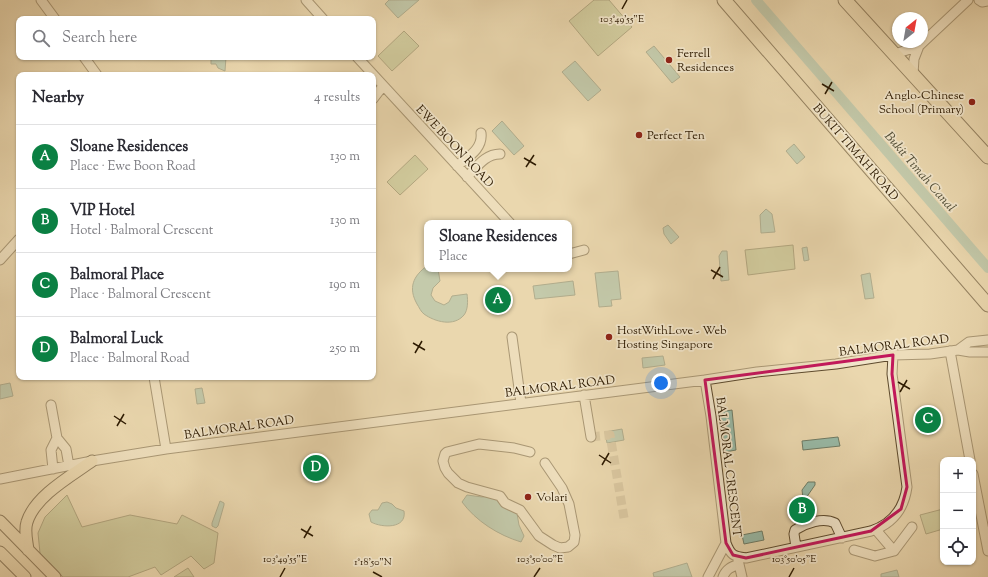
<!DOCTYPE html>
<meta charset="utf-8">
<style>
:root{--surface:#fff;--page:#f7f7f7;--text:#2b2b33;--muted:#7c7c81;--line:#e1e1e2;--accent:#0b8043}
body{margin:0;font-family:"Sorts Mill Goudy",serif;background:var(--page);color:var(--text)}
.controls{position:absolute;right:12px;bottom:12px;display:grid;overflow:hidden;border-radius:8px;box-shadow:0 1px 3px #0004}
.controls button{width:36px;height:36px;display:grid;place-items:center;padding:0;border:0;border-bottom:1px solid var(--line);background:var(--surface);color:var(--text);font:20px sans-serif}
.compass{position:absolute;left:892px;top:12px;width:36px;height:36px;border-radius:50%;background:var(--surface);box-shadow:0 1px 3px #0004;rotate:31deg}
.you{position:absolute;left:661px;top:383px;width:14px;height:14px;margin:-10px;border:3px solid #fff;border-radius:50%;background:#1a73e8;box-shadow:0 0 0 6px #1a73e833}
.badge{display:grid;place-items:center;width:26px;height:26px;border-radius:50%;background:var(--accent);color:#fff;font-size:13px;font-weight:700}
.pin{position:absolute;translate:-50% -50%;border:2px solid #fff;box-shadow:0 1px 4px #0006}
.popup{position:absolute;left:424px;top:220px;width:148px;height:52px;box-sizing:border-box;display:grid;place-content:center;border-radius:8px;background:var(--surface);filter:drop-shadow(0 1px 3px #0005);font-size:13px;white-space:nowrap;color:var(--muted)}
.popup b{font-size:15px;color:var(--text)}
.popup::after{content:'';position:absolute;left:50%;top:100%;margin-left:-8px;border:8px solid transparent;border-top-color:var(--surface)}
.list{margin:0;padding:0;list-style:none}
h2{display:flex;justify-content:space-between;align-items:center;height:52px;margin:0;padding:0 16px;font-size:17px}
h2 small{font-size:13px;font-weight:400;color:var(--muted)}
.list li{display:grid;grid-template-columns:26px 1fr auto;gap:12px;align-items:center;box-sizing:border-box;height:64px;padding:0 16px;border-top:1px solid var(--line)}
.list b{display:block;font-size:15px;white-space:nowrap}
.list p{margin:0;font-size:13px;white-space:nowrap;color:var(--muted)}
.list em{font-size:13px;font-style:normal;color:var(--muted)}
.icon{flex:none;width:22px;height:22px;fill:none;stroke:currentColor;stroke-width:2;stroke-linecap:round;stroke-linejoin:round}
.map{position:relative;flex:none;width:988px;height:577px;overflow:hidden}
.search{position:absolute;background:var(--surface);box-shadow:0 1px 3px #0004;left:16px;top:16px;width:360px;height:44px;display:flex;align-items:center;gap:10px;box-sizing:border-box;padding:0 14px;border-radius:8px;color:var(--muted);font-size:15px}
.panel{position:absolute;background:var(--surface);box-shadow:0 1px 3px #0004;left:16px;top:72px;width:360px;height:308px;border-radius:8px}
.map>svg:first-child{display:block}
.green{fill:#b6be8b;stroke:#726d47}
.water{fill:#98baa7;stroke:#6e7b65}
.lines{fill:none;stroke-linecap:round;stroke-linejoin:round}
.canal{stroke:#98baa7;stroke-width:10}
.minor-tunnel{stroke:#c5b28c;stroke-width:9;stroke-dasharray:9 4.5;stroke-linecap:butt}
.minor-casing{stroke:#5e4b2e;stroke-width:11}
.major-casing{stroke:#2f1c03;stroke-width:13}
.highway-casing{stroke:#2f1c03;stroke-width:15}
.minor{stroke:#f1e5ca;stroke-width:9}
.major{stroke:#ead7ae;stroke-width:11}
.highway{stroke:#ead7ae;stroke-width:13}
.marked{fill:none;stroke:#c2185b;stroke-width:3;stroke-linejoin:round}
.ticks{fill:none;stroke:#2f1c03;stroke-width:1.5}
.poi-dot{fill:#8f2418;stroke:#f1e5ca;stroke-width:1.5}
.labels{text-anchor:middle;stroke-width:3.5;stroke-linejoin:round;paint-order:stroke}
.poi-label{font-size:12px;fill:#2f1c03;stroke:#f1e5ca;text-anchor:start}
.street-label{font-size:12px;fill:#2f1c03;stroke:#f1e5ca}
.water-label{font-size:13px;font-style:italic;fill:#4e4b34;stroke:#f1e5ca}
.ticks-label{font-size:10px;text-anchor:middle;fill:#2f1c03;stroke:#f1e5ca;stroke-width:3.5;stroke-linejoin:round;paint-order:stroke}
</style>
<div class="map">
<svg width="988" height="577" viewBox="0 0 988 577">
<rect width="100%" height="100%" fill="#ead7ae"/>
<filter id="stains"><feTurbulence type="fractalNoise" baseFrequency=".005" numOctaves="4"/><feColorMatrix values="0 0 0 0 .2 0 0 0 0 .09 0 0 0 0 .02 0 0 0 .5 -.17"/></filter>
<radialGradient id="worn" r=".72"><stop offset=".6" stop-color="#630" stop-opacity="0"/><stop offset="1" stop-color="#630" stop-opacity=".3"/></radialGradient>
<path class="green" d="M594,0h15l23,27 -34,29 -29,-35z
M404,31l15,15 -27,25 -14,-15z
M415,155l13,14 -28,26 -13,-13z
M793,245l2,24 -47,6 -3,-25z
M67,495l15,32 48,-12 47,9 5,-9 36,18 -4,30 -10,6 -13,-13 -30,19 -6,-8 -27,10h-65l-23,-24 -2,-20 7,-16z
M943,509v20l-17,5 -6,-19z
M188,568l6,9h-20z"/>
<path class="water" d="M389,0h30l-21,18 -13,-14z
M654,46l26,31 -8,6 -26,-31z
M211,57h15l-1,14 -7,-3 -2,-4h-5z
M575,61l26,29 -13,11 -26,-29z
M502,121l22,25 -10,9 -22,-24z
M794,144l11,13 -8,7 -11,-13z
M766,209l6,5 3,18 -14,1 -1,-18z
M668,225l11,12 -8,7 -7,-10 -1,-6z
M807,247l2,13 -5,1 -2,-13z
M722,251h5l2,29 -8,1 -2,-25z
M427,266v3h11l2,12 -7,7 -2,7 4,6 9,4 5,-3 3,-6 15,-2c1,7 1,16 -3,21 -10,12 -29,7 -40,-1 -3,-2 -5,-7 -7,-10 -9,-16 -4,-28 10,-38z
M618,271l3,28 -10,1 1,6 -13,1 -4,-34z
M870,273l4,25 -9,1 -4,-24z
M573,281l2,14 -40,4 -2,-13z
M663,356l2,9 -22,3 -1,-10z
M10,383l3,13 -13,3v-14z
M202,388l3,15 -8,1 -2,-15z
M732,410l4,40 -11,2 -5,-40z
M622,429l2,11 -17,3 -2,-11z
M838,437l2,9 -37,4 -1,-9z
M808,482h7v3l-9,13h-3l-1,-8z
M467,495l15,2 15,-2 19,13 3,17 5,11 -3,6c-23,-7 -45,-21 -59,-40z
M220,501l4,2v2l-6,21 -2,2 -4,-2v-3z
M387,502l5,2 4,4 8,3c3,18 -22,17 -33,11l-2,-8 3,-4h6l4,-7z
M762,531l2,9 -20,4 -2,-9z
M687,563l5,14h-38l-1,-4z
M897,570l2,7h-18v-3z"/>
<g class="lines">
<path class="canal" d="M756,0l232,268"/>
<path class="minor-tunnel" d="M591,437l19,-2 14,83"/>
<defs>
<path id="minor" d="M41,0l14,19
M306,0l17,19
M979,0l3,2 6,-1
M895,54l24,-8 49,-46
M84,57l13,18
M357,57l153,166
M913,74l1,-15 5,-13
M373,99l10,-13
M457,166c11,-9 26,-17 24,-33
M467,177c10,-10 18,-23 33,-23
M569,254l15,-4
M0,260l19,-21
M512,337l9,66
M958,350l12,2h18
M950,351l20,109
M154,377l12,72
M705,380l6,36 15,127c5,13 8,13 20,15l125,-27c21,-7 33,-22 36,-44l-15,-113 1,-19
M584,395l7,42
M51,405l6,33 9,11 3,17
M530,452l-16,-4 -35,-4 -32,8 -2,2 -2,7 2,7 3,5 10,10 9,4 33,9 5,7 15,7 19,26 14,9 7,3 8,-1 6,-5 1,-7 -6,-31 -7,-16 -17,-25
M53,469l-2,-19 6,-12
M973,474l15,77
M0,479l92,-18 74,-12 539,-69 52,-8 79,-8 57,-9 37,-1 28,-4 11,-8 19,-2
M876,530l18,21
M796,547l-2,-13 1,-4c11,-7 28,-13 40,-7l7,15
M854,550l21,6 19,-5 18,-24
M738,560l4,17
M708,577l18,-34
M723,577c3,-8 8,-10 16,-13"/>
<path id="major" d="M0,521l55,56
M28,550c-1,-9 -4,-19 -1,-28 8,-26 44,-46 65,-61
M0,552l25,25"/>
<path id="highway" d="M724,0l264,305
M845,0l143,157"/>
</defs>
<use href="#minor" class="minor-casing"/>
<use href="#major" class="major-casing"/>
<use href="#highway" class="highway-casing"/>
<use href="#minor" class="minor"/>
<use href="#major" class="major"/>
<use href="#highway" class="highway"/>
</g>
<path d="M0 0H988V577H0ZM893,355l-1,19 15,113 -6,22 -30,22 -125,27 -13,-3 -7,-12 -21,-163z" fill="#ead7ae" fill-opacity=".55" fill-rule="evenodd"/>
<path class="marked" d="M893,355l-1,19 15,113 -6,22 -30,22 -125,27 -13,-3 -7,-12 -21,-163z"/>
<path class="ticks" d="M622,9l5,-9M822,84l12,7M825,94l7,-12M524,158l12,7M526,167l8,-12M711,270l12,7M713,279l7,-12M413,343l12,7M415,353l7,-12M898,382l12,7M900,392l7,-12M114,416l12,8M117,426l7,-12M599,455l12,8M602,465l7,-12M301,529l12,7M304,538l7,-12M373,572l9,5M280,577l5,-9M534,577l6,-9M789,577l5,-9"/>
<g class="poi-dot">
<circle cx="669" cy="60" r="4"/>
<circle cx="972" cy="102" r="4"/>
<circle cx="639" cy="135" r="4"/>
<circle cx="609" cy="337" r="4"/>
<circle cx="528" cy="497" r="4"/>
</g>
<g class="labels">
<g class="poi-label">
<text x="677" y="57">Ferrell<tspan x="677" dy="14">Residences</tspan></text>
<text x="964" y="99" text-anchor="end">Anglo-Chinese<tspan x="964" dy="14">School (Primary)</tspan></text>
<text x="647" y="139">Perfect Ten</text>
<text x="617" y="334">HostWithLove - Web<tspan x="617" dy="14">Hosting Singapore</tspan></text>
<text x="536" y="501">Volari</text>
</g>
<g class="street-label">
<text transform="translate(455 146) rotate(47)" y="4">EWE BOON ROAD</text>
<text transform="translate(856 152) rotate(49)" y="4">BUKIT TIMAH ROAD</text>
<text transform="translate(894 345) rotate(-7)" y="4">BALMORAL ROAD</text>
<text transform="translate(560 386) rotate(-7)" y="4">BALMORAL ROAD</text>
<text transform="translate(239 427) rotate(-8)" y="4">BALMORAL ROAD</text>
<text transform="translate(729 467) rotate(83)" y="4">BALMORAL CRESCENT</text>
</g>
<g class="water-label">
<text transform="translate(921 171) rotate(49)" y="5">Bukit Timah Canal</text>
</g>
</g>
<g class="ticks-label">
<text x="622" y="22">103°49'55"E</text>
<text x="285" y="562">103°49'55"E</text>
<text x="540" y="562">103°50'00"E</text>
<text x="794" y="562">103°50'05"E</text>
<text x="373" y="565">1°18'50"N</text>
</g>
<rect width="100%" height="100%" filter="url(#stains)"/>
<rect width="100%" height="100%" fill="url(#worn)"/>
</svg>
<div class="controls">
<button>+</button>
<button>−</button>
<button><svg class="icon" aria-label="locate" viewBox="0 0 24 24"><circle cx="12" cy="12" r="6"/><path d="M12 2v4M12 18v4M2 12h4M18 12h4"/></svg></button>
</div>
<svg class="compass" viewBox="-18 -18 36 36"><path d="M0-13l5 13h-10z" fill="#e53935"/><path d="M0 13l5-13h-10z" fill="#7c7c81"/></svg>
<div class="you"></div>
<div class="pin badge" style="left:498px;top:300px">A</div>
<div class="popup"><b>Sloane Residences</b>Place</div>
<div class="pin badge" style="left:802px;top:510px">B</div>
<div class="pin badge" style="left:928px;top:420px">C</div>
<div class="pin badge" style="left:316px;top:468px">D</div>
<div class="search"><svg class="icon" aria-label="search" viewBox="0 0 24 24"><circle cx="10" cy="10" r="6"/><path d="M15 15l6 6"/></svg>Search here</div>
<section class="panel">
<h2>Nearby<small>4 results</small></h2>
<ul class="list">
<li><span class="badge">A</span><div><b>Sloane Residences</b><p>Place · Ewe Boon Road</p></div><em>130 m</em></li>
<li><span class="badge">B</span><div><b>VIP Hotel</b><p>Hotel · Balmoral Crescent</p></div><em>130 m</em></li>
<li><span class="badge">C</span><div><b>Balmoral Place</b><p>Place · Balmoral Crescent</p></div><em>190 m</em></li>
<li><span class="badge">D</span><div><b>Balmoral Luck</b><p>Place · Balmoral Road</p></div><em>250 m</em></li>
</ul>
</section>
</div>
